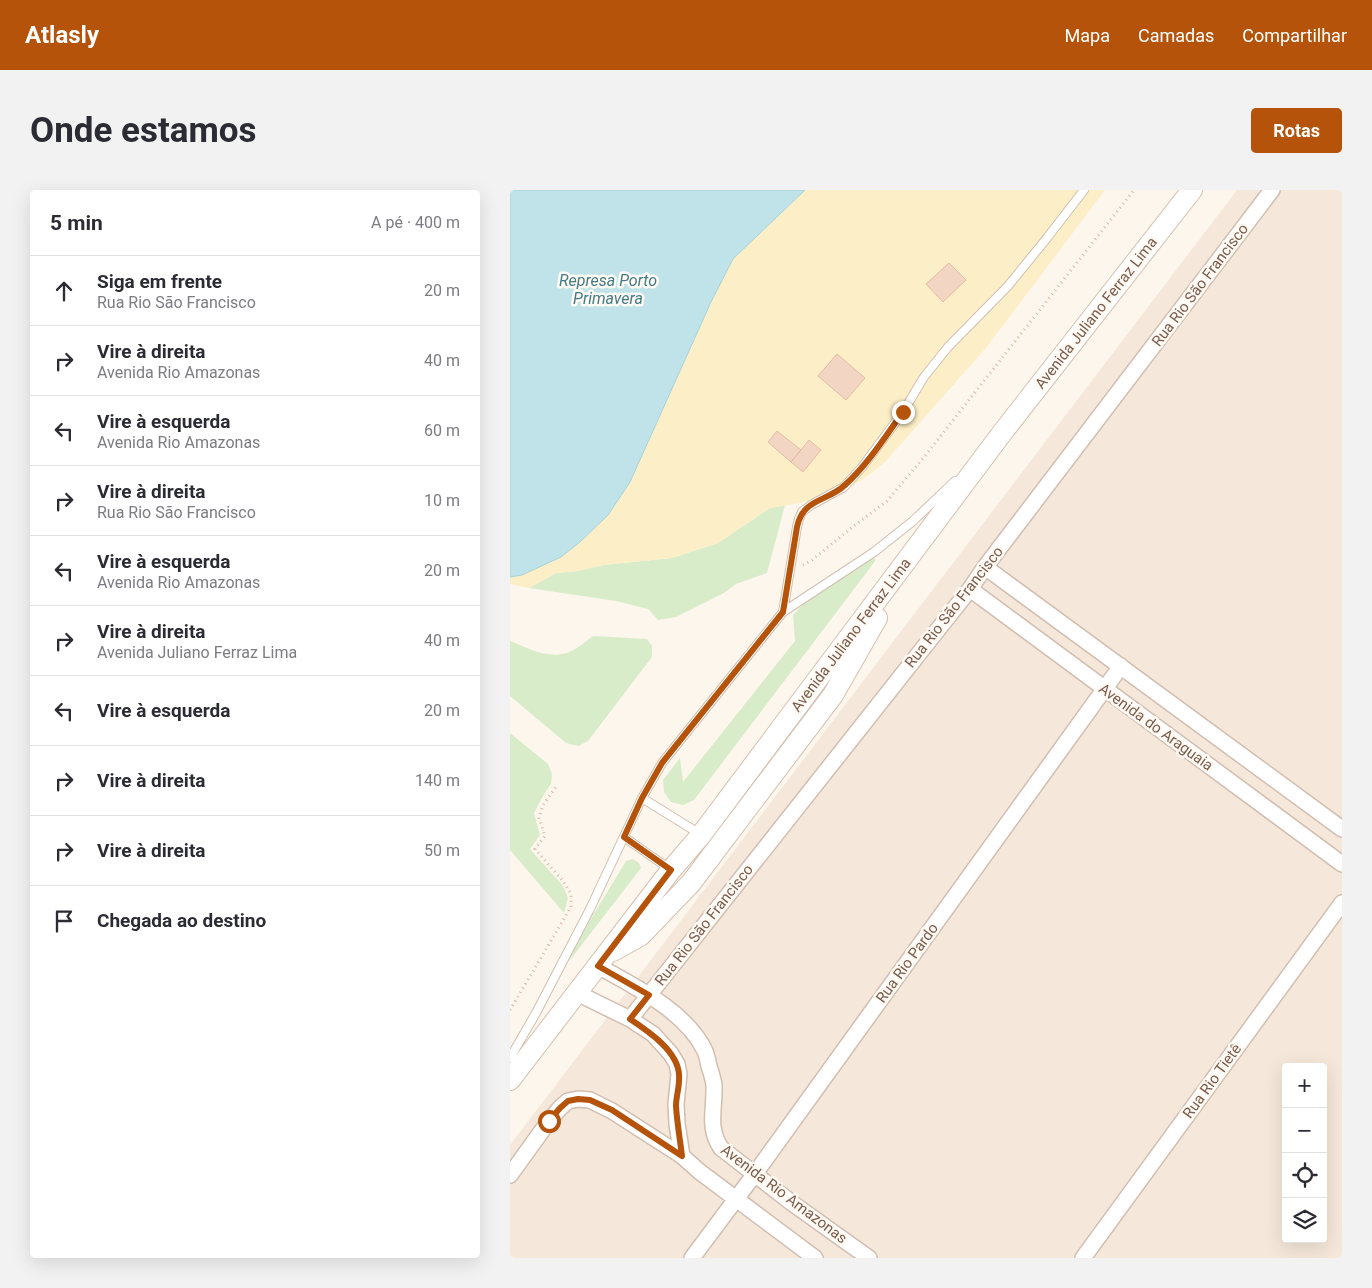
<!DOCTYPE html>
<html lang="pt">
<meta charset="utf-8">
<style>
:root{--surface:#fff;--page:#f2f2f3;--text:#2b2b33;--muted:#7c7c81;--line:#e1e1e2;--accent:#b45309}
body{margin:0;font-family:Roboto,sans-serif;background:var(--page);color:var(--text)}
.controls{position:absolute;right:15px;bottom:15px;display:grid;overflow:hidden;border-radius:5px;box-shadow:0 5px 20px #0002}
.controls button{width:45px;height:45px;display:grid;place-items:center;padding:0;border:0;border-bottom:1px solid var(--line);background:var(--surface);color:var(--text);font:25px sans-serif}
.stop{position:absolute;width:15px;height:15px;margin:-11px;border:4px solid #b45309;border-radius:50%;background:#fff}
.stop.end{background:#b45309;border-color:#fff;box-shadow:0 1px 5px #0008}
.list{margin:0;padding:0;list-style:none}
h2{display:flex;justify-content:space-between;align-items:center;height:65px;margin:0;padding:0 20px;font-size:21px}
h2 small{font-size:16px;font-weight:400;color:var(--muted)}
.list li{display:grid;grid-template-columns:32px 1fr auto;gap:15px;align-items:center;box-sizing:border-box;height:70px;padding:0 20px;border-top:1px solid var(--line)}
.list b{display:block;font-size:19px;white-space:nowrap}
.list p{margin:0;font-size:16px;white-space:nowrap;color:var(--muted)}
.list em{font-size:16px;font-style:normal;color:var(--muted)}
.icon{flex:none;width:28px;height:28px;fill:none;stroke:currentColor;stroke-width:2;stroke-linecap:round;stroke-linejoin:round}
.map{position:relative;flex:none;width:832px;height:1068px;overflow:hidden;border-radius:5px}
header{display:flex;align-items:center;gap:30px;box-sizing:border-box;height:70px;padding:0 25px;background:var(--accent);color:#fff}
header strong{font-size:24px}
nav{display:flex;gap:28px;margin-inline-start:auto;font-size:18px}
.intro{display:flex;align-items:center;justify-content:space-between;box-sizing:border-box;height:120px;padding:0 30px}
h1{margin:0;font-size:35px}
.button{padding:12px 22px;border-radius:5px;background:var(--accent);color:#fff;font-size:18px;font-weight:700}
main{display:flex;gap:30px;padding:0 30px}
aside{flex:1;background:var(--surface);border-radius:5px;box-shadow:0 5px 20px #0002}
.map>svg:first-child{display:block}
.residential{fill:#f5e8da;fill-rule:evenodd}
.green{fill:#d8ecc9}
.sand{fill:#fcefc7}
.water{fill:#bfe3e8;stroke:#a5d3da}
.building{fill:#f3d5c3;stroke:#e6bba3}
.lines{fill:none;stroke-linecap:round;stroke-linejoin:round}
.service-casing{stroke:#d1beb0;stroke-width:10}
.minor-casing{stroke:#d1beb0;stroke-width:18}
.secondary-casing{stroke:#d6c0b0;stroke-width:22}
.path{stroke:#d9b8a5;stroke-width:3;stroke-dasharray:1 4;stroke-linecap:butt}
.service{stroke:#fff;stroke-width:8}
.minor{stroke:#fff;stroke-width:15}
.secondary{stroke:#fff;stroke-width:20}
.route{stroke:#b45309;stroke-width:6}
.labels{text-anchor:middle;stroke-width:5;stroke-linejoin:round;paint-order:stroke}
.street-label{font-size:15px;fill:#7a5c4d;stroke:#fffaf3}
.water-label{font-size:16px;font-style:italic;fill:#437c86;stroke:#fffaf3}
</style>
<header>
<strong>Atlasly</strong>
<nav><a>Mapa</a><a>Camadas</a><a>Compartilhar</a></nav>
</header>
<div class="intro"><h1>Onde estamos</h1><a class="button">Rotas</a></div>
<main>
<aside>
<h2>5 min<small>A pé · 400 m</small></h2>
<ul class="list">
<li><svg class="icon" aria-label="ahead" viewBox="0 0 24 24"><path d="M12 20V5M6 11l6-6 6 6"/></svg><div><b>Siga em frente</b><p>Rua Rio São Francisco</p></div><em>20 m</em></li>
<li><svg class="icon" aria-label="right" viewBox="0 0 24 24"><path d="M7 20v-9h11M14 6l5 5-5 5"/></svg><div><b>Vire à direita</b><p>Avenida Rio Amazonas</p></div><em>40 m</em></li>
<li><svg class="icon" aria-label="left" viewBox="0 0 24 24"><path d="M17 20v-9H6M10 6l-5 5 5 5"/></svg><div><b>Vire à esquerda</b><p>Avenida Rio Amazonas</p></div><em>60 m</em></li>
<li><svg class="icon" aria-label="right" viewBox="0 0 24 24"><path d="M7 20v-9h11M14 6l5 5-5 5"/></svg><div><b>Vire à direita</b><p>Rua Rio São Francisco</p></div><em>10 m</em></li>
<li><svg class="icon" aria-label="left" viewBox="0 0 24 24"><path d="M17 20v-9H6M10 6l-5 5 5 5"/></svg><div><b>Vire à esquerda</b><p>Avenida Rio Amazonas</p></div><em>20 m</em></li>
<li><svg class="icon" aria-label="right" viewBox="0 0 24 24"><path d="M7 20v-9h11M14 6l5 5-5 5"/></svg><div><b>Vire à direita</b><p>Avenida Juliano Ferraz Lima</p></div><em>40 m</em></li>
<li><svg class="icon" aria-label="left" viewBox="0 0 24 24"><path d="M17 20v-9H6M10 6l-5 5 5 5"/></svg><div><b>Vire à esquerda</b></div><em>20 m</em></li>
<li><svg class="icon" aria-label="right" viewBox="0 0 24 24"><path d="M7 20v-9h11M14 6l5 5-5 5"/></svg><div><b>Vire à direita</b></div><em>140 m</em></li>
<li><svg class="icon" aria-label="right" viewBox="0 0 24 24"><path d="M7 20v-9h11M14 6l5 5-5 5"/></svg><div><b>Vire à direita</b></div><em>50 m</em></li>
<li><svg class="icon" aria-label="arrive" viewBox="0 0 24 24"><path d="M6 21V4h12l-3 4 3 4H6"/></svg><div><b>Chegada ao destino</b></div></li>
</ul>
</aside>
<div class="map">
<svg width="832" height="1068" viewBox="0 0 832 1068">
<rect width="100%" height="100%" fill="#fdf6ec"/>
<path class="residential" d="M727,0h105v1068h-832v-113zM776,877h37v172h-37z"/>
<path class="green" d="M275,315l-18,68 -31,11 -12,9 -48,24 -18,3 -10,-11 -32,-8 -87,-13 27,-15 22,-2 25,-6 69,-7 46,-15 52,-35z
M360,366l6,4 -182,240 -11,5 -12,-3 -7,-10 -1,-12 17,-22 3,24 112,-141 -2,-26 16,-17z
M83,446l54,3 5,7v11l-64,84 -10,5 -12,-3 -56,-47v-55c18,7 36,18 56,12 9,-2 19,-11 27,-17z
M0,543l38,31 4,10 -1,10 -8,12 -9,17 6,22 -10,14 33,37 5,12 -4,15 -54,-63z
M123,669l6,4 2,5 -71,92 -3,-2 59,-97z"/>
<path class="sand" d="M295,0h300l-119,158 -101,114 -19,15 -17,11 -16,6 -33,9 -30,5 -52,35 -46,15 -69,7 -25,6 -22,2 -27,15 -19,-4v-7l12,-2 39,-18 19,-15 28,-27 22,-33 81,-180 22,-43z"/>
<path class="water" d="M0,0h295l-72,69 -22,43 -81,180 -22,33 -28,27 -19,15 -39,18 -12,2z"/>
<path class="building" d="M439,73l17,17 -23,22 -17,-18z
M327,164l28,24 -19,22 -28,-24z
M267,241l24,19 -10,12 -23,-20z
M299,250l12,10 -18,22 -12,-10z"/>
<g class="lines">
<defs>
<path id="service" d="M273,422l14,-85 2,-8 3,-7 9,-7 33,-18 19,-21 40,-54 21,-35 24,-30 60,-61 39,-48 37,-48
M132,608l58,36
M114,647l47,33
M0,868l26,-45 54,-104 52,-111 20,-35 121,-151 91,-60 39,-31 42,-40"/>
<path id="minor" d="M475,377l357,262
M460,399l372,275
M88,776c37,21 88,45 107,85 2,5 3,10 4,15 2,6 4,13 5,19 1,23 -7,43 7,63l71,55 77,55
M67,803l53,26 23,15 18,20 6,10 2,10 -3,30 1,20 5,32 18,16 115,86
M120,829l340,-430 15,-22 287,-377
M0,985l39,-54 11,-13 8,-7 10,-2 12,1 22,11 70,45
M182,1068l62,-83 367,-509
M573,1068l259,-355"/>
<path id="secondary" d="M103,761l27,-15 51,-53 142,-188 44,-77
M0,890l161,-210 30,-35 301,-402 190,-243"/>
</defs>
<use href="#service" class="service-casing"/>
<use href="#minor" class="minor-casing"/>
<use href="#secondary" class="secondary-casing"/>
<path class="path" d="M293,375l9,-5 43,-35 32,-24 38,-45 209,-266
M0,820l61,-103v-13l-8,-13 -28,-32 10,-13 -6,-18 4,-13 13,-18"/>
<use href="#service" class="service"/>
<use href="#minor" class="minor"/>
<use href="#secondary" class="secondary"/>
</g>
<g class="lines">
<path class="route" d="M39,931l11,-13 8,-7 10,-2 12,1 22,10 70,46c-2,-17 -5,-33 -6,-50 0,-10 4,-20 3,-31 -1,-24 -31,-44 -49,-56l19,-24 -51,-29 73,-96 -47,-33 18,-39 20,-35 121,-151 14,-85c6,-29 30,-25 48,-42 23,-21 40,-48 58,-73"/>
</g>
<g class="labels">
<g class="street-label">
<text transform="translate(690 95) rotate(-53)" y="5">Rua Rio São Francisco</text>
<text transform="translate(586 123) rotate(-52)" y="5">Avenida Juliano Ferraz Lima</text>
<text transform="translate(444 417) rotate(-52)" y="5">Rua Rio São Francisco</text>
<text transform="translate(341 445) rotate(-53)" y="5">Avenida Juliano Ferraz Lima</text>
<text transform="translate(646 537) rotate(36)" y="5">Avenida do Araguaia</text>
<text transform="translate(194 735) rotate(-52)" y="5">Rua Rio São Francisco</text>
<text transform="translate(397 773) rotate(-54)" y="5">Rua Rio Pardo</text>
<text transform="translate(702 891) rotate(-54)" y="5">Rua Rio Tietê</text>
<text transform="translate(274 1004) rotate(37)" y="5">Avenida Rio Amazonas</text>
</g>
<g class="water-label">
<text x="98" y="96">Represa Porto<tspan x="98" dy="18">Primavera</tspan></text>
</g>
</g>
</svg>
<div class="controls">
<button>+</button>
<button>−</button>
<button><svg class="icon" aria-label="locate" viewBox="0 0 24 24"><circle cx="12" cy="12" r="6"/><path d="M12 2v4M12 18v4M2 12h4M18 12h4"/></svg></button>
<button><svg class="icon" aria-label="layers" viewBox="0 0 24 24"><path d="M12 4l9 5-9 5-9-5zM3 14l9 5 9-5"/></svg></button>
</div>
<div class="stop" style="left:39px;top:931px"></div>
<div class="stop end" style="left:393px;top:222px"></div>
</div>
</main>
